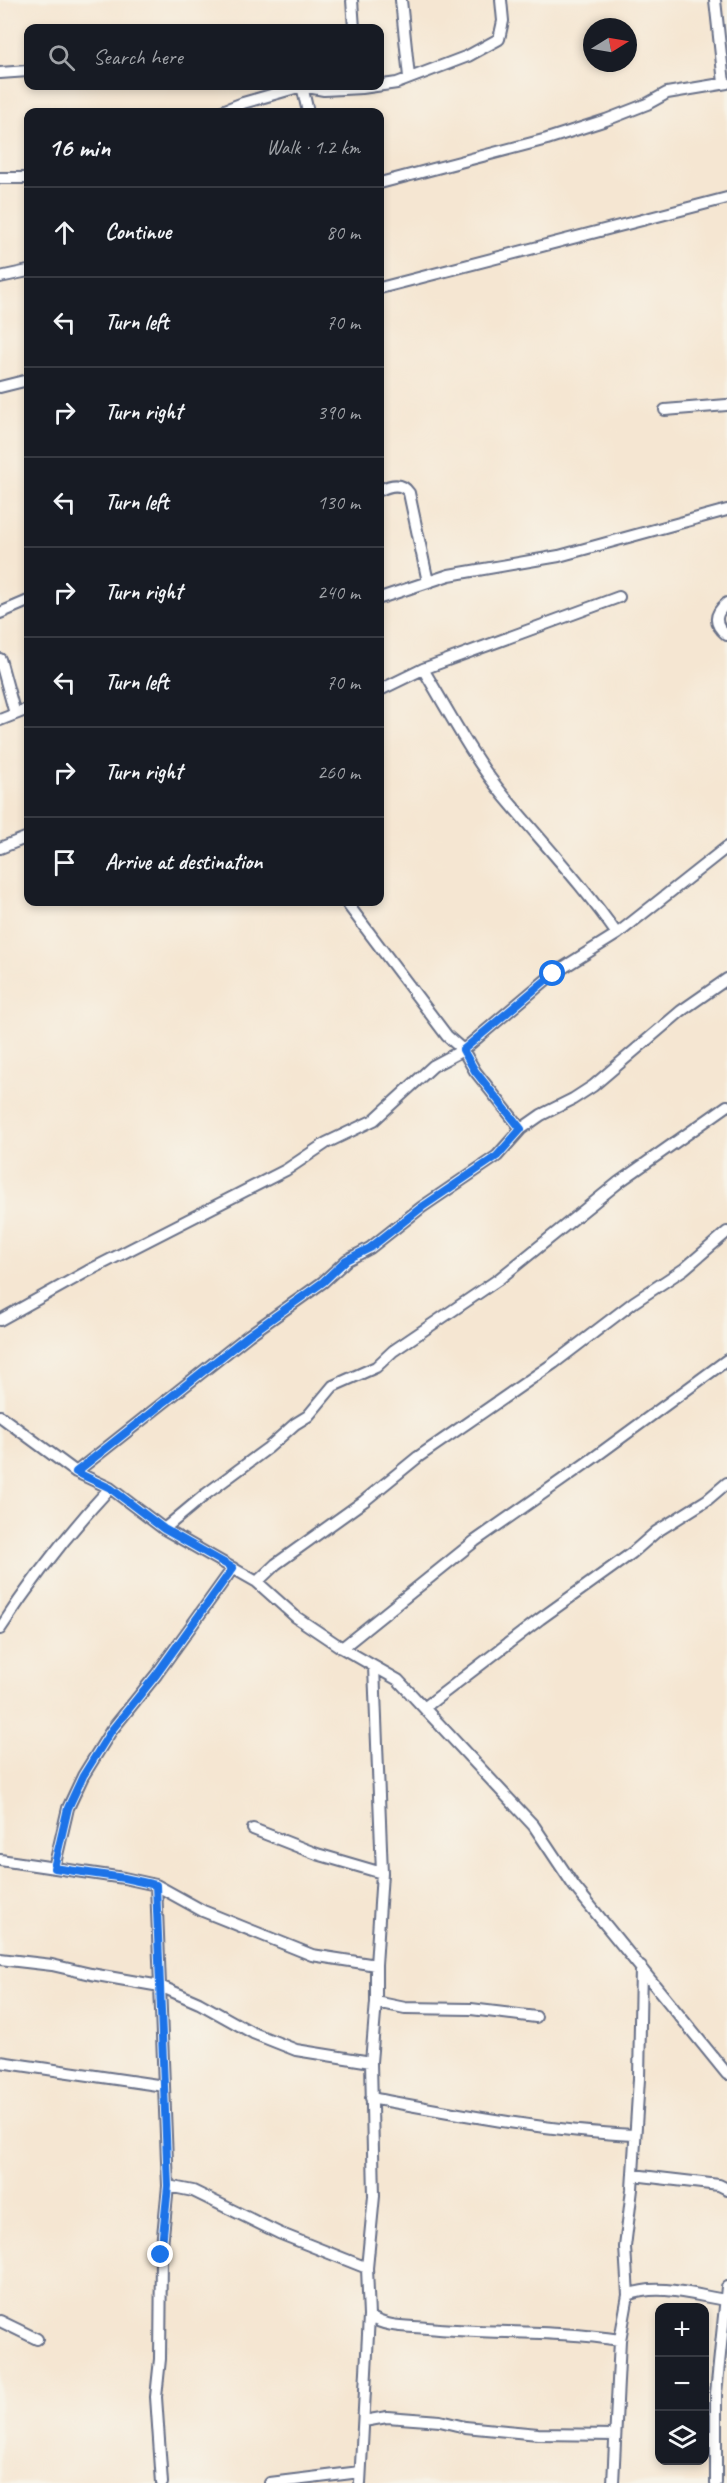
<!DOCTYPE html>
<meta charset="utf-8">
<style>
:root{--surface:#171b24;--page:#242831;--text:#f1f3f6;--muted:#9ea1a6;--line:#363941}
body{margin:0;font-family:Caveat,sans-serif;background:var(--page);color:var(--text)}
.controls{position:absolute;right:18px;bottom:18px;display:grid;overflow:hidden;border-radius:12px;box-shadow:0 3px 9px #0003}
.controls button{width:54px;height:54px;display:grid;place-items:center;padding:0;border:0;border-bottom:2px solid var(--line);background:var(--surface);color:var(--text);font:30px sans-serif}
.compass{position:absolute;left:583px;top:18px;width:54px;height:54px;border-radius:50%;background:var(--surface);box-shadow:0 3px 9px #0003;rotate:79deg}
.stop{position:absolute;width:18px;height:18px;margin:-14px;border:4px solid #1a73e8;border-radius:50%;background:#fff}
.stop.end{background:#1a73e8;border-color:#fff;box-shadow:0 2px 6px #0008}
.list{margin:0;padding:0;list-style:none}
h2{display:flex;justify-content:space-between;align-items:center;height:78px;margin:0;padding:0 24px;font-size:26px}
h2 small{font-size:20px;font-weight:400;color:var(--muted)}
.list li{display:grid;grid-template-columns:39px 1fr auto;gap:18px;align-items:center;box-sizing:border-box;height:90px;padding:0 24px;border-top:2px solid var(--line)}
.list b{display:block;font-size:22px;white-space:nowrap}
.list em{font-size:20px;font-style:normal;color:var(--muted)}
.icon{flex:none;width:33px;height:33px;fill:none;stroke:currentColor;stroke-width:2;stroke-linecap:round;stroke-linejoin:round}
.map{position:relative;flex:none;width:727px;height:2483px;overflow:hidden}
.search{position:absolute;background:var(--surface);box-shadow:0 3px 9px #0003;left:24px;top:24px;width:360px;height:66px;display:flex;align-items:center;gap:15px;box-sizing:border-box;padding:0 21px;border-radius:12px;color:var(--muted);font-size:22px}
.panel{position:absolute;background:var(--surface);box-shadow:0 3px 9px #0003;left:24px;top:108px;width:360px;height:798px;border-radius:12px}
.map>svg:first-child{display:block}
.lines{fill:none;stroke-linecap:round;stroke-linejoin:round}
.street-casing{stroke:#676f87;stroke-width:14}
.street{stroke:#fff;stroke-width:10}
.route{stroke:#1a73e8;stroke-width:8}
</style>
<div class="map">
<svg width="727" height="2483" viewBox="0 0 727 2483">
<rect width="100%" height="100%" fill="#f7f3e8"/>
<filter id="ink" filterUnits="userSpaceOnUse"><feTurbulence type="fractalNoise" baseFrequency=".0167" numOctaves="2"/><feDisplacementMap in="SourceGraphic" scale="12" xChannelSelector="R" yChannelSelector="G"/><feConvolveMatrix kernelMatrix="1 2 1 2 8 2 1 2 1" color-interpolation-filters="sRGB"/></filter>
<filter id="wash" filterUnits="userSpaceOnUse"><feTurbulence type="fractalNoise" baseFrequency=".008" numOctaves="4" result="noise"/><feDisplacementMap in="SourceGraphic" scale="24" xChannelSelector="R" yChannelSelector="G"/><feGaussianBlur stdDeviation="1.35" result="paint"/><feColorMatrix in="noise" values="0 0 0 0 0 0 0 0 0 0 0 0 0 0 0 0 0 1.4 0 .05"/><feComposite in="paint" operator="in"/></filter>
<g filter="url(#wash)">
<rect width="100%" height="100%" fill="#f5e6d2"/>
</g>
<g filter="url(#ink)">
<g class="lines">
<defs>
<path id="street" d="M352,0l2,28
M401,0l8,77
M715,0l9,83
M0,73l28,-2
M302,86l6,26
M220,112l23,-9 59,-17 22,4 38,-2 35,-5 71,-27 31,-17 4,-18 -2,-21
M0,178h28
M380,183l167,-44 59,-19 41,-16 20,-11 60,-10
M0,277l28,-6
M380,288l347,-90
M0,387l28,-7
M665,410l62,-5
M380,490c10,-5 22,-8 29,3l19,89
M380,598l69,-23 110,-19 168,-46
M727,603c-13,11 -14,21 0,32
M0,613l28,-12
M0,659l15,55
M423,669l196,-72
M380,690l43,-21c26,43 49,88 81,127 38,46 79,89 113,138
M0,720l28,-11
M0,848l28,-11
M346,902l101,134 16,14 12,21 46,58
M0,1320l88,-49 198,-101 40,-27 48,-23 59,-54 30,-16 90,-76 64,-40 110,-87
M0,1416l76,56 34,16 54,41 93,53 39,35 46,31 56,32 136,146 40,60 153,188
M76,1472l173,-137 74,-53 24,-22 23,-12 52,-41 75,-51 24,-27 20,-14 32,-16 20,-13 88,-75 46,-32
M164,1529l42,-35 62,-46 27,-24 13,-8 25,-30 43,-19 17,-16 106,-72 120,-97 108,-76
M257,1582l19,-18 88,-63 54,-44 136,-94 80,-61 50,-33 43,-37
M0,1629c33,-51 69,-97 110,-141
M342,1648l133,-107 117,-82 135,-99
M424,1708l116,-89 92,-66 24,-21 51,-32 20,-17
M253,1829l64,25 65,19
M0,1860l124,18 32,7 47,26 109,44 64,10
M54,1868l14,-60 15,-32 28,-45 45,-56 77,-107
M156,1885l12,301 25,5 86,42 88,35
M0,1959l52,6 39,9 69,12 39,17 54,30 43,17 75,12
M376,2002l29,6 66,1 65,8
M0,2062l164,24
M371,2098c87,16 174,33 263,37
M633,2175l86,10 8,4
M628,2295c30,-12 66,0 97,5
M369,2316c17,12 38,10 58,12 64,6 129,2 193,12
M0,2321l37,18
M364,2421l23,-4 53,4 25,6 73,7 77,1
M162,2483l-6,-86 4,-38 1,-104 7,-69
M270,2483l90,-11
M360,2483l9,-167 -2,-48 7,-72 -3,-134 5,-60v-37l6,-92 -8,-206
M613,2483l7,-143 8,-45 -3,-48 7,-58 7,-110 2,-112
M716,2483v-90l11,-106"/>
</defs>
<use href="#street" class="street-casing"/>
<use href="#street" class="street"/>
</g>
</g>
<g class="lines" filter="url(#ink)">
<path class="route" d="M161,2255l7,-69 -12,-301 -32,-7 -70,-10 14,-60 15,-32 28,-45 45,-56 77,-107 -69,-39 -54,-41 -34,-16 173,-137 74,-53 23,-22 24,-12 52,-41 75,-51 24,-27 -46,-58 -12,-21 90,-76"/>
</g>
</svg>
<div class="controls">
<button>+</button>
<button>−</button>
<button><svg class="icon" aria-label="layers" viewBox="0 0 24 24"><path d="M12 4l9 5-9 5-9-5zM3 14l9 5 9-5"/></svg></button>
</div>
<svg class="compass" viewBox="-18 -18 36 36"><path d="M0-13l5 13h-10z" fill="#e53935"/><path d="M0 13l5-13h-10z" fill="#9ea1a6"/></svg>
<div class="stop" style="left:553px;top:974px"></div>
<div class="stop end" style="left:161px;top:2255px"></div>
<div class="search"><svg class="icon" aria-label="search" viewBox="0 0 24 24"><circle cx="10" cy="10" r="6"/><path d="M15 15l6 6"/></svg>Search here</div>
<section class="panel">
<h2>16 min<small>Walk · 1.2 km</small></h2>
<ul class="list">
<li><svg class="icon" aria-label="ahead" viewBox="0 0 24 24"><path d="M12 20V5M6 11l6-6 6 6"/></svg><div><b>Continue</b></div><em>80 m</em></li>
<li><svg class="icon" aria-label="left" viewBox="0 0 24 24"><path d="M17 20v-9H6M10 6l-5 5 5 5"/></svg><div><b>Turn left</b></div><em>70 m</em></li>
<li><svg class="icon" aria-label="right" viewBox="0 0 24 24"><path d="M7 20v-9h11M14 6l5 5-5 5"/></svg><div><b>Turn right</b></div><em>390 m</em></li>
<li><svg class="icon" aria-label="left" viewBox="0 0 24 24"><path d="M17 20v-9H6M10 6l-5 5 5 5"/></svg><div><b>Turn left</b></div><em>130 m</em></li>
<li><svg class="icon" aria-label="right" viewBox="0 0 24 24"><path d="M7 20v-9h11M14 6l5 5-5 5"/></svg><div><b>Turn right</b></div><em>240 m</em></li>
<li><svg class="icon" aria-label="left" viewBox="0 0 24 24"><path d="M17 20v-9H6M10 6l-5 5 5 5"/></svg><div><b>Turn left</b></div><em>70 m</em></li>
<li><svg class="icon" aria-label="right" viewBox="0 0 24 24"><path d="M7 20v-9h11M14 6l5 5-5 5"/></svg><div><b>Turn right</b></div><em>260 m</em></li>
<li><svg class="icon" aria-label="arrive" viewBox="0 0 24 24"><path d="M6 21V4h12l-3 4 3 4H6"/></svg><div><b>Arrive at destination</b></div></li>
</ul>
</section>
</div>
